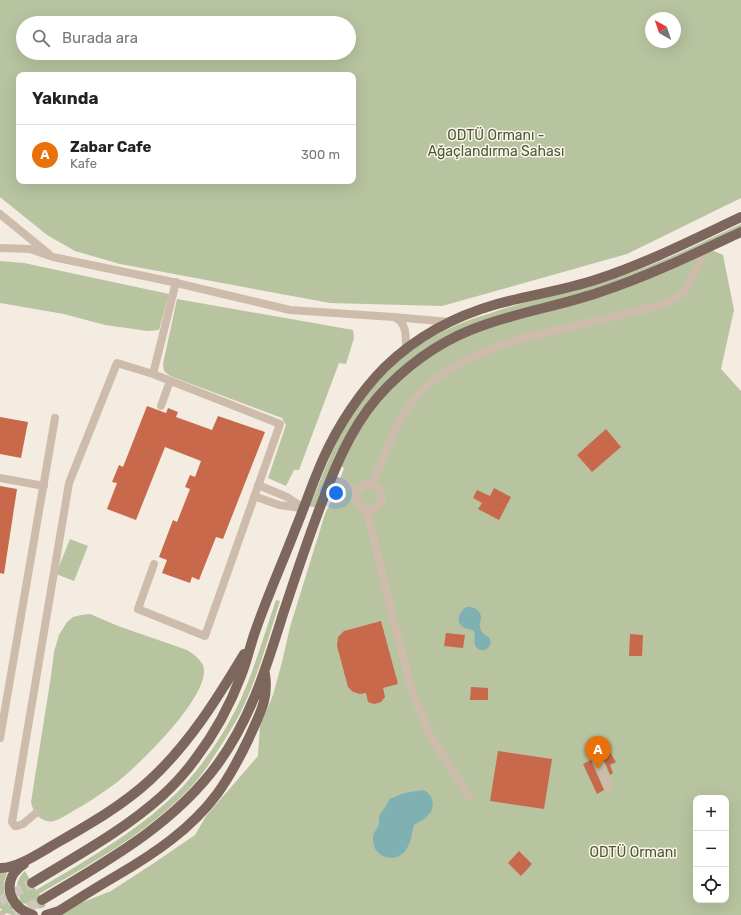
<!DOCTYPE html>
<html lang="tr">
<meta charset="utf-8">
<style>
:root{--surface:#fff;--page:#f2f2f2;--text:#222;--muted:#767676;--line:#e0e0e0;--accent:#7c3aed}
body{margin:0;font-family:Rubik,sans-serif;background:var(--page);color:var(--text)}
.controls{position:absolute;right:12px;bottom:12px;display:grid;overflow:hidden;border-radius:8px;box-shadow:0 4px 16px #0002}
.controls button{width:36px;height:36px;display:grid;place-items:center;padding:0;border:0;border-bottom:1px solid var(--line);background:var(--surface);color:var(--text);font:20px sans-serif}
.compass{position:absolute;left:645px;top:12px;width:36px;height:36px;border-radius:50%;background:var(--surface);box-shadow:0 4px 16px #0002;rotate:320deg}
.you{position:absolute;left:336px;top:493px;width:14px;height:14px;margin:-10px;border:3px solid #fff;border-radius:50%;background:#1a73e8;box-shadow:0 0 0 6px #1a73e833}
.badge{display:grid;place-items:center;width:26px;height:26px;border-radius:50%;background:var(--accent);color:#fff;font-size:13px;font-weight:700}
.pin{position:absolute;translate:-50% -33px;filter:drop-shadow(0 1px 2px #0008)}
.pin::after{content:'';position:absolute;top:21px;width:14px;height:12px;background:inherit;clip-path:polygon(0 0,100% 0,50% 100%)}
.list{margin:0;padding:0;list-style:none}
h2{display:flex;justify-content:space-between;align-items:center;height:52px;margin:0;padding:0 16px;font-size:17px}
h2 small{font-size:13px;font-weight:400;color:var(--muted)}
.list li{display:grid;grid-template-columns:26px 1fr auto;gap:12px;align-items:center;box-sizing:border-box;height:60px;padding:0 16px;border-top:1px solid var(--line)}
.list b{display:block;font-size:15px;white-space:nowrap}
.list p{margin:0;font-size:13px;white-space:nowrap;color:var(--muted)}
.list em{font-size:13px;font-style:normal;color:var(--muted)}
.icon{flex:none;width:22px;height:22px;fill:none;stroke:currentColor;stroke-width:2;stroke-linecap:round;stroke-linejoin:round}
.map{position:relative;flex:none;width:741px;height:915px;overflow:hidden}
.search{position:absolute;background:var(--surface);box-shadow:0 4px 16px #0002;left:16px;top:16px;width:340px;height:44px;display:flex;align-items:center;gap:10px;box-sizing:border-box;padding:0 14px;border-radius:22px;color:var(--muted);font-size:15px}
.panel{position:absolute;background:var(--surface);box-shadow:0 4px 16px #0002;left:16px;top:72px;width:340px;height:112px;border-radius:8px}
.map>svg:first-child{display:block}
.green{fill:#b8c4a0;fill-rule:evenodd}
.water{fill:#7fb0b2}
.building{fill:#c8694b}
.lines{fill:none;stroke-linecap:round;stroke-linejoin:round}
.major-tunnel{stroke:#cfc6bd;stroke-width:10;stroke-dasharray:10 5;stroke-linecap:butt}
.minor{stroke:#cdbbac;stroke-width:8}
.major{stroke:#7d675c;stroke-width:10}
.labels{text-anchor:middle;stroke-width:3;stroke-linejoin:round;paint-order:stroke}
.park-label{font-size:14px;fill:#4a5a2e;stroke:#fbf5ee}
</style>
<div class="map">
<svg width="741" height="915" viewBox="0 0 741 915">
<rect width="100%" height="100%" fill="#f4ebe1"/>
<path class="green" d="M0,0h741v198l-114,56 -185,52 -112,-3 -210,-39 -45,-13 -28,-16 -47,-38zM651,18h24v24h-24zM23,23h326v30h-326zM19,75h334v106h-334z
M741,224v4l-113,50 -197,68 -84,87 -11,21 -21,53h-4l-1,-2c9,-20 16,-41 26,-61 18,-38 48,-75 83,-99 21,-14 45,-24 69,-31 42,-15 86,-22 128,-36 43,-14 84,-35 125,-54z
M707,248l16,7 11,55 -13,59 20,22v524h-680l12,-9 38,-15 40,-26 44,-30 11,-19 52,-60 2,-30 13,-31 9,-33 8,-35 35,-113 10,-21 9,-25 -7,-4 31,-54 68,-63zM696,798h30v102h-30z
M0,261l24,2 145,31 -10,36 -11,1 -43,-6 -41,-11 -64,-11z
M177,299l176,31 1,8 -8,26 -7,-1 -40,107h-5l-8,16 -18,-8 18,-53 -4,-7 -112,-42 -6,-5 -1,-7z
M70,539l18,7 -14,35 -18,-7z
M276,600l4,1c-10,32 -19,64 -32,95 -5,12 -11,24 -18,35 -10,16 -20,33 -32,48 -43,50 -103,82 -159,115l7,12c-8,5 -15,2 -22,-3l-12,7 7,5h-7l-5,-2 -4,2 -3,-4 2,-1 -2,-2v-36l7,1c-5,11 -4,22 3,33l10,-7c-5,-10 -4,-20 5,-28l11,19c40,-23 80,-47 117,-76 11,-10 23,-19 33,-31 19,-22 36,-46 49,-72 18,-35 28,-74 41,-111z
M90,614l28,12 69,24c7,4 17,12 17,20 2,30 -65,95 -88,113 -14,10 -28,20 -43,28 -6,4 -13,8 -19,10 -12,3 -21,-8 -23,-19l20,-126 3,-24 5,-17 8,-13 6,-5 8,-2z"/>
<path class="water" d="M466,607c7,-1 15,3 15,11 0,4 -2,6 -1,9 2,9 7,7 10,12 3,8 -7,15 -13,9 -5,-5 0,-12 -4,-18 -3,-1 -7,-1 -10,-3 -8,-5 -4,-15 3,-20z
M422,790c10,2 14,15 8,23 -4,6 -11,9 -16,12 -1,3 -1,5 -2,9 0,3 -4,13 -6,16 -11,15 -33,7 -33,-10 -1,-7 5,-11 6,-17 1,-5 -1,-1 0,-6 1,-5 6,-8 8,-13 1,-2 1,-3 3,-5 1,-1 4,-2 5,-2 9,-5 17,-5 27,-7z"/>
<path class="building" d="M147,406l19,7 2,-5 10,4 -2,5 36,13 6,-14 47,16 -42,107 -7,-2 -17,43 -7,-3 -2,6 -28,-10 5,-13 -8,-3 14,-37 4,2 13,-33 -5,-2 5,-12 5,2 6,-16 -36,-14 -29,73 -29,-11 10,-26 -5,-1 7,-17 4,2z
M0,417l28,5 -7,36 -21,-4z
M606,429l15,18 -29,25 -15,-17z
M0,486l17,3 -13,85 -4,-1z
M494,488l17,9 -12,23 -21,-11 4,-6 -9,-5 4,-8 13,6z
M381,621l17,63 -15,4 2,9 -4,5 -7,2 -6,-2 -2,-9 -6,1 -7,-2 -5,-5 -11,-41 1,-9 6,-6z
M446,633l19,2 -2,13 -19,-2z
M630,634l13,1 -1,21h-13z
M471,687l17,1v12h-18z
M498,751l54,8 -8,50 -54,-8z
M610,752l6,10 -6,3 3,8 -3,2 -8,-19z
M591,760l13,30 -7,4 -14,-30z
M519,851l13,13 -11,12 -13,-13z"/>
<g class="lines">
<path class="major-tunnel" d="M0,901l32,-18
M15,915l27,-15"/>
<path class="minor" d="M0,214l49,40
M0,248l30,1 23,8 115,24 122,29 103,7 57,5
M394,317c13,5 12,20 12,32
M153,374l127,50 -75,212 -67,-27 16,-45
M161,406l9,-25
M0,478l44,8
M330,478l28,13
M372,484l25,-59 11,-17 8,-11 13,-14 20,-13 23,-13 20,-8 24,-9 138,-33 12,-4 11,-6 8,-7 22,-42
M356 497a13 13 0 1 1 26 0a13 13 0 1 1-26 0Z
M258,485l29,12 17,11
M254,496l25,9 22,3
M365,509l4,9 24,101 21,78 17,40 38,59
M0,738l55,-320
M595,754l14,34
M36,813l-13,11 -6,2h-2l-3,-4 57,-339 48,-120 36,11 23,-92
M0,915h1"/>
<path class="major" d="M24,864c-4,2 -7,5 -10,9 -11,18 0,36 19,42
M0,868c16,1 41,-16 55,-24 33,-19 67,-38 95,-64 39,-36 67,-81 94,-126
M32,883c44,-27 91,-52 130,-87 12,-11 24,-24 34,-38 19,-25 34,-53 45,-82 6,-15 9,-30 14,-44 12,-35 27,-68 40,-102 10,-24 18,-49 29,-73 14,-31 36,-65 61,-90 31,-30 70,-51 112,-63 34,-9 68,-14 101,-25 49,-16 96,-40 143,-62
M42,900c63,-38 130,-74 175,-135 34,-46 49,-97 66,-151 13,-39 26,-79 41,-117 15,-41 33,-80 64,-111 27,-27 60,-49 96,-61 39,-14 80,-20 119,-34 48,-16 93,-38 138,-59
M46,915l13,-4c19,-12 38,-24 57,-35 38,-22 75,-47 101,-82 13,-18 23,-37 32,-56 10,-23 20,-38 16,-64"/>
</g>
<g class="labels">
<g class="park-label">
<text x="496" y="140">ODTÜ Ormanı -<tspan x="496" dy="16">Ağaçlandırma Sahası</tspan></text>
<text x="633" y="857">ODTÜ Ormanı</text>
</g>
</g>
</svg>
<div class="controls">
<button>+</button>
<button>−</button>
<button><svg class="icon" aria-label="locate" viewBox="0 0 24 24"><circle cx="12" cy="12" r="6"/><path d="M12 2v4M12 18v4M2 12h4M18 12h4"/></svg></button>
</div>
<svg class="compass" viewBox="-18 -18 36 36"><path d="M0-13l5 13h-10z" fill="#e53935"/><path d="M0 13l5-13h-10z" fill="#767676"/></svg>
<div class="you"></div>
<div class="pin badge" style="left:598px;top:769px;background:#e8710a">A</div>
<div class="search"><svg class="icon" aria-label="search" viewBox="0 0 24 24"><circle cx="10" cy="10" r="6"/><path d="M15 15l6 6"/></svg>Burada ara</div>
<section class="panel">
<h2>Yakında<small></small></h2>
<ul class="list">
<li><span class="badge" style="background:#e8710a">A</span><div><b>Zabar Cafe</b><p>Kafe</p></div><em>300 m</em></li>
</ul>
</section>
</div>
